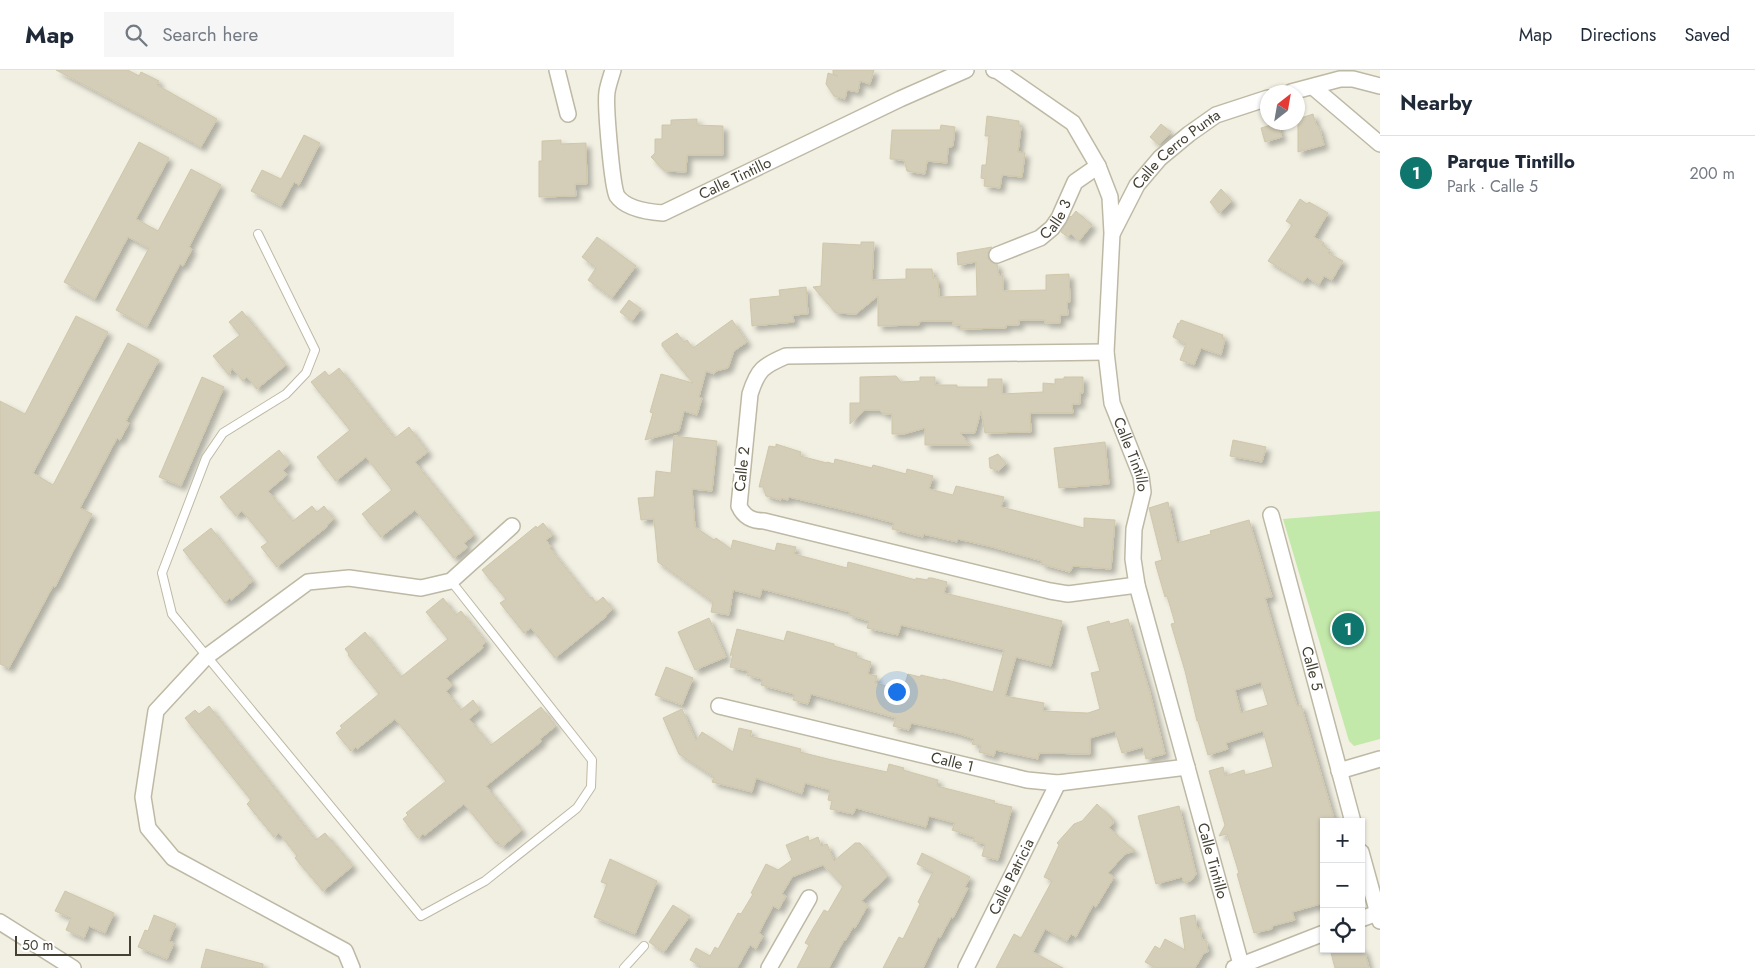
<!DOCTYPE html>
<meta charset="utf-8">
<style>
:root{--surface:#fff;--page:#f6f6f7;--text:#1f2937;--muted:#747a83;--line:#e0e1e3;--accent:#0f766e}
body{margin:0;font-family:Jost,sans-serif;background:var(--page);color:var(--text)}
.controls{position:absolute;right:15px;bottom:15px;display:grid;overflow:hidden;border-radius:0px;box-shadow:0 1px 4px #0004}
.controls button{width:45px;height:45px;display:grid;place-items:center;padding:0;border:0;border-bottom:1px solid var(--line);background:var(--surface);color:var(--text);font:25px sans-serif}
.compass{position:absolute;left:1260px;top:15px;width:45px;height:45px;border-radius:50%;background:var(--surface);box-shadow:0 1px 4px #0004;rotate:31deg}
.scale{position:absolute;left:15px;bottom:12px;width:116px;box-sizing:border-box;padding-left:5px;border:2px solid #444033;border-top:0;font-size:14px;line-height:18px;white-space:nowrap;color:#444033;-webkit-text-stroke:4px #fff;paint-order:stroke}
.you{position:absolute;left:896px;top:621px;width:18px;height:18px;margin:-12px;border:4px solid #fff;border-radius:50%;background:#1a73e8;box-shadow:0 0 0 8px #1a73e833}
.badge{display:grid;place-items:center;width:32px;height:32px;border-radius:50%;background:var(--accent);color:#fff;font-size:16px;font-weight:700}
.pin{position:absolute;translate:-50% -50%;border:2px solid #fff;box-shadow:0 1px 5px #0006}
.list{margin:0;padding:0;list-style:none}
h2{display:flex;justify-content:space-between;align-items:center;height:65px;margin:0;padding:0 20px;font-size:21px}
h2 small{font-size:16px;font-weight:400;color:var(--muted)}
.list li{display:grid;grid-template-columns:32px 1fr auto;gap:15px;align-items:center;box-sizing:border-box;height:75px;padding:0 20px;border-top:1px solid var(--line)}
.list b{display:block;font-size:19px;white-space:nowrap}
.list p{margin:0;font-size:16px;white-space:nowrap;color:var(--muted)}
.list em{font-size:16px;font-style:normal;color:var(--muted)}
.icon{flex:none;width:28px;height:28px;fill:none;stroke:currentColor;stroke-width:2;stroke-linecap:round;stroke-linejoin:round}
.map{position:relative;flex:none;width:1380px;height:898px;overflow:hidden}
header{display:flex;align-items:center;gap:30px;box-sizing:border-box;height:70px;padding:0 25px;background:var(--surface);border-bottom:1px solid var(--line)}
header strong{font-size:24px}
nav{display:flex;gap:28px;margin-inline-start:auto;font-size:18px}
.search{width:350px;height:45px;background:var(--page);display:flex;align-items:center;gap:12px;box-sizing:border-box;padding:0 18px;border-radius:0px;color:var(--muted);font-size:19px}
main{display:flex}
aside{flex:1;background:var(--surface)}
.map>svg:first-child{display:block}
.green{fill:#c2e9a9}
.building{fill:#d4cdb7;stroke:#cfc7aa;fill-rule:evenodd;filter:url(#shadow)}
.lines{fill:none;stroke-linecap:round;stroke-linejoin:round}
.lane-casing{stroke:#beb9a5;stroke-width:10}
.street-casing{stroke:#beb9a5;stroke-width:18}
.lane{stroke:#fff;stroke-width:8}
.street{stroke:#fff;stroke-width:15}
.labels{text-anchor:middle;stroke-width:4;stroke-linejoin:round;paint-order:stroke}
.street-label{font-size:15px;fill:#444033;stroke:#fff}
</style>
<header>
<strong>Map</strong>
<div class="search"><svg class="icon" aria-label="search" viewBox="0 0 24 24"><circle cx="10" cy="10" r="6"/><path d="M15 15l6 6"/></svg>Search here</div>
<nav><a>Map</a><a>Directions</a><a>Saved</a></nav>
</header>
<main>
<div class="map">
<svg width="1380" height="898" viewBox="0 0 1380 898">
<defs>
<filter id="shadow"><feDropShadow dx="4.5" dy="4.5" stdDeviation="2.5" flood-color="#0004"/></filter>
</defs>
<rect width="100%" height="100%" fill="#f2f0e2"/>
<path class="green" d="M1380,441v228l-26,7 -5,-5 -66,-222z"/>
<path class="building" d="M56,0h72l11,6 2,-4 18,9 -2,4 60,34 -16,28z
M833,0h41l-4,14 -10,-3 -2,11 -11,-2 -2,9 -11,-3 -8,-12 2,-11 10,3 -5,-2z
M1313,44l3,11 3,2 5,18 -26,7v-33z
M987,46l32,5v5l2,1 -3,25 7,1 -3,24 -20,-2 -2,13 -16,-2 1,-7 -4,-1 1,-13h4l3,-29h-4z
M697,49v6l26,1v29h-36l-1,17 -21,-1 -14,-14 4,-4v-14h7v-14h9v-5z
M1277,53l5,14 -17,5 -4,-14z
M1161,54l10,8 -12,13 -9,-8z
M941,55l14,2 -2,19 -5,2 -1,15 -20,-2 -2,13 -18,-3 -3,-11 -14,-1 2,-29h48z
M304,65l16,8 -21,42 -5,-3 -13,24 -30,-15 11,-21 19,9z
M561,70v4l25,-1 1,41h-12l1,12 -37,1v-36h3v-20z
M139,72l30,16 -33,61 22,12 33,-62 30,16 -32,62 3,2 -9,17 -3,-2 -33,63 -31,-17 33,-62 -21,-11 -33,62 -31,-17z
M1221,119l11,12 -13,12 -9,-11z
M1300,129l7,5 2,-2 19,11 -14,24 10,6 -2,2 8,5 -2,3 15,8 -11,19 -8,-4 -5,9 -12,-8 -4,5 -35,-21 24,-36 -6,-4z
M1076,141l16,14 -13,16 -8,-7 -3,3 -7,-5 9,-16 1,1z
M597,167l39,29 -24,32 -24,-18 8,-12 -14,-11z
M861,172h13l-2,38 34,-1v-10h26l1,9h5l1,19 38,-1 -1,-34 -18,3 -1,-12 35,-6 -4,6v5l4,5 5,1 2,12 4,-1v16l43,-1v-15l23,-1 1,28h-3l1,13h-8v8h-15v-3h-26v5h-13v3l-45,1v-4h-8v-4h-30l-4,1v3l-41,1v-30l-22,18 -20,-1 -23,-26 8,-1 2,-43 38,2z
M806,217l2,27 -15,1 1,7 -42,4 -2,-27 30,-3 -1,-6z
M629,230l12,9 -9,12 -12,-9z
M242,241l44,54 -29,24 -10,-12 -4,4 -11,-13 -3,7 -16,-19 27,-21 -11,-13z
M76,246l32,16 -75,141 20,12 75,-142 31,17 -33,61 3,2 -9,17 -3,-2 -37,70 12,6 -37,73 -2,-1 -44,82 -9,-4v-263l25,13z
M732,250l15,22 -13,9 -6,17 -12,3 -2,3 -8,-3 -7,26 3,1 -5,17 -13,-4 -5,20 -34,9 8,-27 -3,-1 11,-38 32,9 -31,-37v-3l15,-10 7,9 3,-2 6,8z
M1181,250l42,15 -1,3 3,1 -4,16 -20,-7 -7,17 -14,-5 6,-16 -13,-7 5,-14 1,1z
M339,298l56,70 14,-11 19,25 -13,10 59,73 -10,8 4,4 -14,11 -39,-48 -34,27 -19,-23 30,-24 -26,-33 -30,24 -19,-24 33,-27 -39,-48 14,-11 4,5z
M896,306l5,6 19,-1v-4h15v8h22v2h31v-8h14v15l41,-2v-9l12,1v-5h9v-2h19v16h-3v11h-8l1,9h-43l1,19 -46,1 -4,-22 -6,22h-15l10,12h-45v-17l-21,6h-12v-20h-8l-5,-4h-14l-15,14v-21h10v-26z
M202,307l22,10 -43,99 -22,-9z
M674,366l43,5 -5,50 -20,-2 3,38 19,13 2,-2 15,11 2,-9 42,11 2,-8 19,4 -2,7 53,14 1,-6 68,18v-2l12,2v-2h4l15,4 -3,11 118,28 -11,45 -35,-9 -11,39 39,7 -1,8 45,2 12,-4 -9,-36 9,-2 -13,-44 22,-6 1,3 18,-5 22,74 15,61 -19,5 -3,-12 -21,6 -7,-22 -25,7v16l-51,-1 -1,6 -42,-9 -2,6 -15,-4 2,-6 -9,-2 2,-5 -18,-6 -45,-10 -2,7 -16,-4 3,-8 -85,-24 -3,10 -15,-4 1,-6 -33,-9 1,-6 -15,-4 1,-4 -18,-4 3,-13 -3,2 7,-27 47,12 3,-10 47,13v2l23,7 -1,4 15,5 -3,12 9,2 -2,7 28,7 5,-16 12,3 1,-2 21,5 1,-1 50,13 11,-42 -103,-25 -3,10 -31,-7 2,-7 -20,-6 1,-3 -88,-23 -2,8 -27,-7 -4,25 -18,-3 2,-10 -55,-40 -4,-43 -13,1 -3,-22 16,-1 2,-26 15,2z
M1233,370l33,7 -4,15 -32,-6z
M1105,372l4,42 -50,4 -5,-40z
M776,374l25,8 -1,4 27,7v-1l7,2 1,-5 37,9 1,-3 33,9 1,-5 26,7 -4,13 24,6 3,-9 48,11 -3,10 83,21v-10l31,2 -4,49 -38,-3 -3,6 -29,-8 1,-3 -50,-14 -34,-8 -1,3 -34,-8v3l-31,-8 2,-6 -33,-9 -72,-17 -1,3 -7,-2v2l-15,-4 -3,-9h-4l10,-41 7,1z
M279,380l11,14 -7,6 4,5 -19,16 25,30 19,-15 5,6 7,-6 10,13 -7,6 1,1 -51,41 -16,-20 7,-5 -26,-31 -6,5 -16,-19z
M998,384l8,9 -7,8 -9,-3 -1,-10z
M1168,432l9,41 34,-9 -1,-3 39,-11 23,77 -7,1 10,35 22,73 4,-1 34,117h-11v81l-32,9 3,8 -23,6v3l-18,4 -17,-59 2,-1 -12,-39 -8,2 6,-11 -16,-54 14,-4 2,9 19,-6 1,5 28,-8 -10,-36 -37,12 2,6 -20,6 -10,-34h-1l-12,-50 -14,-47 4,-1 -8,-27 -2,1 -10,-35 7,-2 -13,-52zM1261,612l7,23 -27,8 -6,-23z
M543,453l10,12 -7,5 5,7 -1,1 19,24 21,26 2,-1 4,6 7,-6 10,12 -7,6 1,1 -52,42 -24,-30 -7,5 -24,-30 6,-4 -24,-29 54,-44 1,2z
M211,458l42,53 -6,4 1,1 -17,14 -1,-2 -5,5 -42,-53z
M443,528l13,17 5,-4 25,31 -4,4 1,2 -37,30 7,7 -7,6 15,19 12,-10 7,10 -11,9 22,26 50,-38 15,19 -16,13 2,2 -56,45 36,44 -20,17 -4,-6 -2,2 -32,-39 -39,31 -2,-1 -5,4 -6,-7 -9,-12 5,-4 -2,-2 40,-32 -51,-62 -38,30 -1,-2 -5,4 -15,-18 6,-5 -2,-2 39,-32 -31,-39 1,-1 -4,-5 20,-17 36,45 47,-38 -22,-27z
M709,548l17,39 -31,13 -17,-38z
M666,597l27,11 -11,27 -27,-10z
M209,636l107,134 9,-7 28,33 -30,25 -28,-33 2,-2 -18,-23 -5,4 -27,-33 4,-4 -66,-82 10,-8 4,4z
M682,639l14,32 6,-9 31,20 6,-24 13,3 -2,5 51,13 -1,3 32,8 55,12 2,-8 15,4 -1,2 35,10 -1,6 58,15 -1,2 18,4 -14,53 -16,-4 3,-12 -12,-3 1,-4 -22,-7 3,-7 -26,-7 -3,11 -70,-19 -3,6 -23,-5 2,-8 -4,-1 2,-10 -25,-7 -3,11 -46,-16 -4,14 -40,-10 2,-5 -35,-23 -16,-36z
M1097,734l15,14 1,5 -4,5 26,23 -10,3 -17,19 6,4 -18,30 -3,-2 -17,32 -5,-3 -4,7 -22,-12 -12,23 30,16h-67l18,-34 7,4 31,-57 -8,-4 15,-32 -2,-2 17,-19 8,-3z
M1179,736l17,68 -4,6 -8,3 -2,-6 -26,7 -18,-68z
M808,766l1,5 9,-4 3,9 6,-2 7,17 21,-18h5l28,33 -27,25 7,4 -13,23 -2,-1 -8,14 -1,-1 -15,28h-32l12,-23 -4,-2 7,-13 12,-20 4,2 15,-26 -20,-21 -31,12 -10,17 4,2 -7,13 -6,-3 -14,27 4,3 -7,13 -6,-4 -13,23h-33l-14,-8 6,-12 14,8 5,-9 3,2 20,-36 3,1 12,-20 -2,-1 15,-29 12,6 14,-10 -6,-15z
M922,783l48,24 -5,10 3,1 -15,30 -2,-1 -11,21 -2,-1 -15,31h-40l16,-31 4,2 17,-35 -2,-2 15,-30 -16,-8z
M610,789l47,22 -22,53 -41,-17 13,-33 -6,-2z
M65,821l49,22 -9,20 -16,-7 -5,12 -18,-8 5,-12 -16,-7z
M673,835l17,11 -26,36 -15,-10z
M154,845l22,9 -7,17 5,2 -7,16 -29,-12 7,-17 3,1z
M1195,845l2,14 3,-1 2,12h4l2,12 -4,1 -9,15h-39l-11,-6 10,-16 5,3 5,-10 20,11 -5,-32z
M206,879l57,15v4h-62z
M1330,879h34l5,19h-34z"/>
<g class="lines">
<defs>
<path id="lane" d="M258,164l57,116 -9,23 -20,21 -63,39 -17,25 -44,115 10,41 249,302 64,-35 92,-73 14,-21 1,-27 -141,-179
M624,898l20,-22"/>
<g id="street">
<path d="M557,0l11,44"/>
<path id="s1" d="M613,0c-2,7 -5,15 -6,22 -2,13 5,94 10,104 9,13 32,16 46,17l237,-114 66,-29"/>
<path id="s2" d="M994,0l4,1 75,52 25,43 12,31 2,36 -6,119 6,51 29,73 2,16 -9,37 -1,30 4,26 105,383"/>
<path d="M1313,17l67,57"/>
<path d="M1291,22l49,-13h13l27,7"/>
<path id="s3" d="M1113,162l24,-47 23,-27 29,-24 27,-19 52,-17"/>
<path id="s4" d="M997,185l43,-17 12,-10 7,-10 16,-36 23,-16"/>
<path d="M1106,282l-320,4c-23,10 -28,13 -36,38l-11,112c5,11 13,15 25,15l286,70 18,3 69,-9"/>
<path id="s5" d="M1271,445l82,307"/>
<path id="s6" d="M719,636l308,74 31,3 129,-16"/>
<path d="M1339,701l41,-12"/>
<path d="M1361,782l19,69"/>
<path d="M1361,849l19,-7"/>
<path d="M0,852l73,46"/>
<path d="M352,898l-7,-17 -172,-93 -25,-30 -5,-31 13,-86 50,-54 102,-75 41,-4 72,10 30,-7 61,-55"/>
<path d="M769,898l40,-70"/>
<path id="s7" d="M966,898l92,-185"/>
<path d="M1234,898l90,-35"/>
</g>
</defs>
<use href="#lane" class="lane-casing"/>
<use href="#street" class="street-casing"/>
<use href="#lane" class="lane"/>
<use href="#street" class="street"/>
</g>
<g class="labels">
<g class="street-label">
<text dy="5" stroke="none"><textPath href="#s3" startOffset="106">Calle Cerro Punta</textPath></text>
<text dy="5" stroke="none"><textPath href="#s1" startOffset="258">Calle Tintillo</textPath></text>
<text dy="5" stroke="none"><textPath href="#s4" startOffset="71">Calle 3</textPath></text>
<text dy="5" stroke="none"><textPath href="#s2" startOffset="440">Calle Tintillo</textPath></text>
<text transform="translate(742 399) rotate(-84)" y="5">Calle 2</text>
<text dy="5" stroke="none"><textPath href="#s5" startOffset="159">Calle 5</textPath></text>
<text dy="5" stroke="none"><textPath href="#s6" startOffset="240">Calle 1</textPath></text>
<text dy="5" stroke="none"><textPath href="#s2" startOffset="860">Calle Tintillo</textPath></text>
<text dy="5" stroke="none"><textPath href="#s7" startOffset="102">Calle Patricia</textPath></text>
</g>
</g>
</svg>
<div class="controls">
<button>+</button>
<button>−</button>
<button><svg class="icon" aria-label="locate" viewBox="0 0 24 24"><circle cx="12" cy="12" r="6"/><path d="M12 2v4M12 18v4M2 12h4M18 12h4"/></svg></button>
</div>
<svg class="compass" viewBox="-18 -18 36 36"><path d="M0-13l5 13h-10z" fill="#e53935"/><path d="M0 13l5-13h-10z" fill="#747a83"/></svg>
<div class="scale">50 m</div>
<div class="you"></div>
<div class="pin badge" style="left:1348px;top:559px">1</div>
</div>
<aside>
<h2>Nearby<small></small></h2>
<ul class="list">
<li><span class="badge">1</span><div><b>Parque Tintillo</b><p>Park · Calle 5</p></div><em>200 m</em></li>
</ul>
</aside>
</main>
